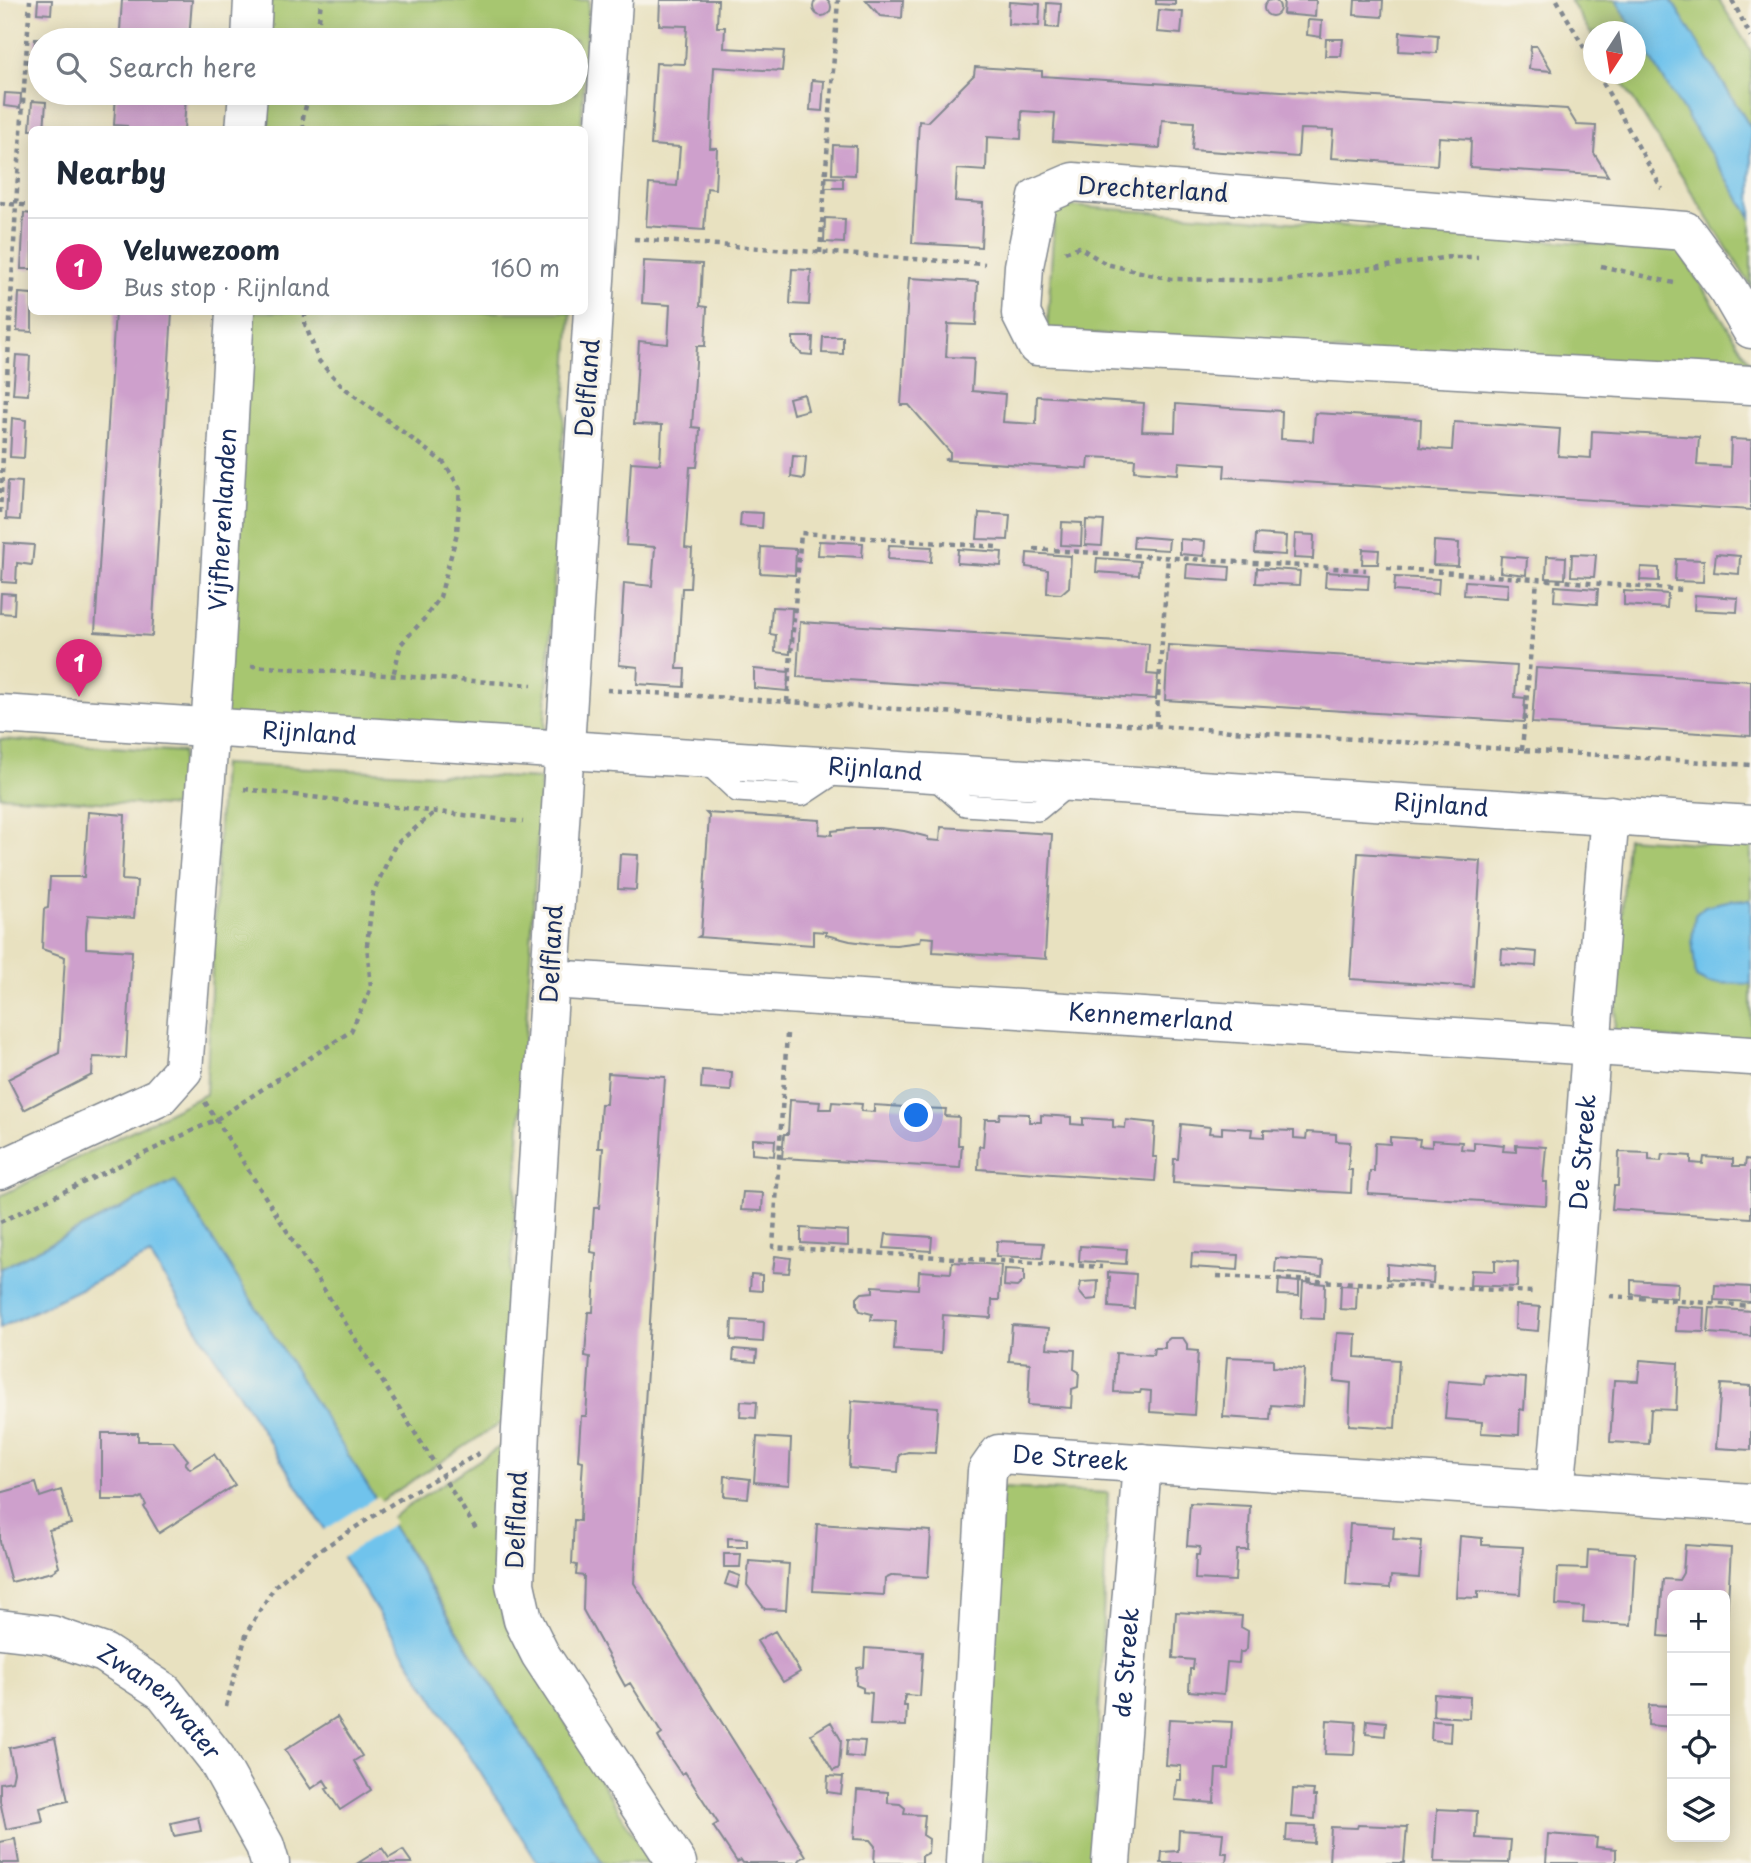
<!DOCTYPE html>
<meta charset="utf-8">
<style>
:root{--surface:#fff;--page:#f2f2f3;--text:#1f2937;--muted:#747a83;--line:#e0e1e3;--accent:#db2777}
body{margin:0;font-family:"Playpen Sans",sans-serif;background:var(--page);color:var(--text)}
.controls{position:absolute;right:21px;bottom:21px;display:grid;overflow:hidden;border-radius:10px;box-shadow:0 4px 18px #0003}
.controls button{width:63px;height:63px;display:grid;place-items:center;padding:0;border:0;border-bottom:2px solid var(--line);background:var(--surface);color:var(--text);font:35px sans-serif}
.compass{position:absolute;left:1583px;top:21px;width:63px;height:63px;border-radius:50%;background:var(--surface);box-shadow:0 4px 18px #0003;rotate:192deg}
.you{position:absolute;left:917px;top:1116px;width:24px;height:24px;margin:-18px;border:5px solid #fff;border-radius:50%;background:#1a73e8;box-shadow:0 0 0 10px #1a73e833}
.badge{display:grid;place-items:center;width:46px;height:46px;border-radius:50%;background:var(--accent);color:#fff;font-size:23px;font-weight:700}
.pin{position:absolute;translate:-50% -58px;filter:drop-shadow(0 2px 4px #0008)}
.pin::after{content:'';position:absolute;top:37px;width:24px;height:21px;background:inherit;clip-path:polygon(0 0,100% 0,50% 100%)}
.list{margin:0;padding:0;list-style:none}
h2{display:flex;justify-content:space-between;align-items:center;height:91px;margin:0;padding:0 28px;font-size:30px}
h2 small{font-size:23px;font-weight:400;color:var(--muted)}
.list li{display:grid;grid-template-columns:46px 1fr auto;gap:21px;align-items:center;box-sizing:border-box;height:98px;padding:0 28px;border-top:2px solid var(--line)}
.list b{display:block;font-size:26px;white-space:nowrap}
.list p{margin:0;font-size:23px;white-space:nowrap;color:var(--muted)}
.list em{font-size:23px;font-style:normal;color:var(--muted)}
.icon{flex:none;width:38px;height:38px;fill:none;stroke:currentColor;stroke-width:2;stroke-linecap:round;stroke-linejoin:round}
.map{position:relative;flex:none;width:1751px;height:1863px;overflow:hidden}
.search{position:absolute;background:var(--surface);box-shadow:0 4px 18px #0003;left:28px;top:28px;width:560px;height:77px;display:flex;align-items:center;gap:18px;box-sizing:border-box;padding:0 24px;border-radius:38px;color:var(--muted);font-size:26px}
.panel{position:absolute;background:var(--surface);box-shadow:0 4px 18px #0003;left:28px;top:126px;width:560px;height:189px;border-radius:10px}
.map>svg:first-child{display:block}
.green{fill:#a7c66f;stroke:#617a66;stroke-width:2}
.water{fill:#70c3ec;stroke:#4679a5;stroke-width:2}
.pier{fill:#e8e1c0}
.building{fill:#cea0cc}
.lines{fill:none;stroke-linecap:round;stroke-linejoin:round}
.lane-casing{stroke:#82888f;stroke-width:24}
.street-casing{stroke:#82888f;stroke-width:41}
.secondary-casing{stroke:#82888f;stroke-width:41}
.path{stroke:#82888f;stroke-width:4.5;stroke-dasharray:5 5;stroke-linecap:butt}
.lane{stroke:#fff;stroke-width:21}
.street{stroke:#fff;stroke-width:38}
.secondary{stroke:#fff;stroke-width:38}
.labels{text-anchor:middle;stroke-width:6;stroke-linejoin:round;paint-order:stroke}
.street-label{font-size:24px;fill:#1b2f5e;stroke:#f7f3e8}
</style>
<div class="map">
<svg width="1751" height="1863" viewBox="0 0 1751 1863">
<rect width="100%" height="100%" fill="#f7f3e8"/>
<filter id="ink" filterUnits="userSpaceOnUse"><feTurbulence type="fractalNoise" baseFrequency=".0143" numOctaves="2"/><feDisplacementMap in="SourceGraphic" scale="14" xChannelSelector="R" yChannelSelector="G"/><feConvolveMatrix kernelMatrix="1 2 1 2 8 2 1 2 1" color-interpolation-filters="sRGB"/></filter>
<filter id="wash" filterUnits="userSpaceOnUse"><feTurbulence type="fractalNoise" baseFrequency=".00686" numOctaves="4" result="noise"/><feDisplacementMap in="SourceGraphic" scale="28" xChannelSelector="R" yChannelSelector="G"/><feGaussianBlur stdDeviation="1.57" result="paint"/><feColorMatrix in="noise" values="0 0 0 0 0 0 0 0 0 0 0 0 0 0 0 0 0 1.4 0 .05"/><feComposite in="paint" operator="in"/></filter>
<g filter="url(#wash)">
<rect width="100%" height="100%" fill="#e8e1c0"/>
<path class="green" d="M269,0h320l-8,129 -322,1 3,-37h314v-53h-310z
M1570,0h46l19,31 -41,1 -1,5z
M1671,0h48l32,51v77z
M1636,33l115,184v69l-134,-212h19z
M1055,205l624,45 72,114v16l-704,-49z
M247,312h324l-27,425 -320,-15z
M0,739l183,13 -3,55 -180,-11z
M222,764l319,15 -39,643 -124,81 -203,-322 -175,88v-73l206,-102z
M1627,838l124,9v53h-19l3,82 16,2v60l-137,-9z
M501,1446c-3,58 -15,120 4,176l145,241h-48l-213,-344z
M1002,1488l106,5 -15,370h-113z"/>
<path class="water" d="M1616,0h55l80,128v89l-84,-132z
M1732,900h19v84l-43,-1 -12,-6 -4,-38 3,-24 10,-9z
M175,1181l86,134 341,548h-64l-388,-608 -150,73v-59z"/>
<path class="pier" d="M378,1496l17,27 -55,35 -17,-27z"/>
<g id="blocks">
<path class="building" d="M813 7a9 9 0 1 1 18 0a9 9 0 1 1-18 0Z
M38,0h14l-1,14 -14,-1z
M122,0h70l-3,40h-57v-8l-12,-1z
M660,0h58l-1,27h8l-1,21 60,3 -2,20 -68,-4 -4,81h7l-1,21 -1,20 -8,-1 -3,42 -58,-4 3,-42 28,2 3,-39 -29,-2 5,-82 29,1 2,-38 -28,-1z
M866,0h37l-1,18 -22,-2z
M1156,0h19v5l-19,-1z
M1284,0h32l-1,17 -32,-3z
M1355,0h28l-1,17 -28,-2z
M1264 8a8 8 0 1 1 16 0a8 8 0 1 1-16 0Z
M1009,2l31,2 -1,22 -31,-2z
M1047,3l14,1 -2,24 -13,-1z
M1159,10l24,2 -2,22 -24,-2z
M1308,20l14,1 -1,16 -14,-2z
M1400,32l38,3 -1,18 -38,-2z
M35,38h5v39l-7,-1z
M1326,39h17l-2,17h-16z
M1531,46h6l15,25 -23,-2z
M975,67l67,4v5l525,33 10,16 19,1 -2,27 14,23 -138,-9 1,-28 -32,-2 -2,28 -106,-7 2,-28 -33,-1 -2,28 -106,-7 2,-28 -32,-2 -2,28 -107,-7 2,-28 -33,-2 -1,28 -34,-2 -1,34 -29,-2 -2,32 28,2 -2,44 -69,-4 7,-122 8,1 47,-47z
M812,80l12,1 -2,30 -12,-1z
M5,93l16,1 -1,14 -16,-2z
M128,93h58l-2,37h-58l1,-4 -13,-1 2,-31z
M32,101l14,1 -2,28h-14z
M833,145l23,1 -1,29 -23,-1z
M826,177l17,1v10h-18z
M24,213l8,1v55h-11z
M825,218l20,1 -1,24 -20,-1z
M644,261l58,3 -2,42 7,1 -2,39h-8l-5,81 8,1 -1,20 -2,19h-7l-5,81 7,1 -2,39h-8l-5,81h8l-1,18 -47,-3 1,-17 -19,-2 5,-82 28,3 3,-39 -29,-2 5,-83 29,2 1,-19 1,-20 -28,-1 5,-83 29,3 2,-39 -28,-2z
M792,269l19,1 -2,35 -19,-1z
M909,278l69,4 -2,43 -28,-1 -2,33 28,1 -2,33 33,3 -2,28 33,2 1,-28 107,7 -2,28 33,1 1,-28 53,4 53,3 -1,28 32,2 2,-28 106,6 -1,28 16,2 16,1 2,-28 106,7 -2,27 33,2 1,-27 107,6 -2,28 33,2 1,-28 20,1v70l-527,-33 1,-12 -46,-3 -1,12 -44,-3 1,-12 -46,-2 -1,12 -144,-9 6,-2v-6l-41,-47h-8z
M19,293l13,1v38l-15,-1z
M115,312h57l-20,324 -57,-4z
M793,337h20l-1,18 -10,-1 -9,-9z
M823,337h20v17l-21,-1z
M16,355l14,1 -2,39 -15,-1z
M804,394l4,16 -15,4 -4,-16z
M12,418l14,2 -2,38 -14,-1z
M793,456l13,1 -2,22 -13,-2z
M8,481l14,1 -2,38 -14,-1z
M741,512l22,1 -1,15 -22,-2z
M979,513l31,2 -2,25 -31,-1z
M1086,520l18,1 -2,25 -17,-1z
M1062,522l20,1 -1,23 -20,-1z
M1256,534l30,2 -1,19 -30,-2z
M1295,534l19,1 -1,24 -19,-1z
M1134,536l35,3 -1,11 -35,-2z
M1180,539l25,2 -1,15 -24,-2z
M819,541l44,2 -1,14 -44,-2z
M1434,541l25,2 -1,23 -25,-1z
M4,543l30,2 -2,20 -15,-2 -1,20 -14,-1z
M889,545l43,2 -1,15 -43,-3z
M761,547l35,2 -1,26 -35,-2z
M958,549l44,3 -1,14 -44,-3z
M1363,549l16,1 -1,14h-16z
M1027,553l44,3 -2,31 -8,7 -14,-1 1,-23 -22,-3z
M1572,554l24,1 -2,22 -23,-1z
M1716,554l24,2 -1,18 -25,-2z
M1501,556l26,2 -1,17 -26,-3z
M1547,556l19,1 -1,22 -19,-1z
M1097,558l43,3 -1,14 -43,-3z
M1676,559l28,1 -1,22 -28,-1z
M1187,564l43,3 -1,14 -43,-3z
M1641,567l18,1v13l-19,-1z
M1257,568l43,3 -1,14 -43,-2z
M1326,572l43,3 -1,14 -43,-2z
M1395,577l44,2 -1,15 -44,-3z
M1465,581l43,3 -1,14 -43,-3z
M1555,586l43,3 -1,15 -43,-3z
M1624,591l44,3 -1,14 -43,-3z
M1,593l14,1 -1,20 -14,-1z
M1695,595l43,3 -1,14 -43,-2z
M772,607l20,1 -2,46 -15,-2 1,-17 -6,-1z
M800,622l349,22 -2,30 11,1 -2,24 -359,-22z
M1168,645l349,21 -2,31 10,1 -1,24 -359,-22z
M1536,668l215,13v55l-219,-13z
M754,669l35,3 -2,19 -33,-3z
M88,812l37,3 -3,65 15,1 -3,37 -46,-3 -2,17v16l46,3 -6,107 -33,-1 -1,18 -68,35 -16,-31 51,-26 6,-96 -23,-8 2,-40 4,-1 2,-31h34z
M706,813l114,7 -1,14 13,1v-4l25,-3h23l24,3 24,6v3l12,1 1,-14 111,7 -7,122 2,3 -114,-7 1,-14 -13,-1 -1,5 -24,3 -23,-1 -23,-3 -24,-6v-3l-13,-1v14l-115,-8 3,-2 8,-119z
M1358,853l123,8 -8,126 -123,-8z
M620,854l18,1 -2,35 -18,-1z
M1502,949l35,3 -1,14 -35,-2z
M702,1070l30,2 -1,19 -30,-2z
M608,1073l57,4 -31,506 172,273 -7,4 2,3h-58l-2,-3 -4,2 -24,-36 5,-3 -33,-51 -4,2 -12,-18 -11,-19 4,-3 -32,-51 -5,3 -42,-76 1,-34 -8,-1 1,-10 -5,-1 2,-44 6,1 1,-30 2,-30 -5,-1 3,-44h5l4,-59 -5,-1 3,-44h5l3,-59 -5,-1 3,-44h5l4,-60h-5l3,-44h5z
M790,1100l30,2 -1,7h12l1,-7 30,2 -1,7 13,1v-7l30,2 -1,6 13,2v-7l30,1 -1,7 14,1 -1,28h4l-2,23 -178,-10 2,-24h4z
M1000,1113l29,1v8h12v-7l30,2v7l12,1v-7l30,2v7l12,1 1,-8 29,3 -2,34h4l-2,24 -177,-12 1,-23 4,1 2,-28h14z
M1181,1124l29,3 -1,6 13,1v-7l30,2 -1,7 13,1v-7l30,1v7l12,1 1,-7 29,2v7l14,1 -2,28h4l-1,23 -178,-10 1,-24h4z
M1390,1137l30,2 -1,7 13,1v-7l30,2 -1,7 13,1v-8l30,3 -1,6 13,1v-7l30,2 -3,35h4l-1,23 -178,-11 2,-23h4l1,-28 15,1z
M752,1139l23,1 -1,16 -22,-2z
M1619,1152l30,1v7l12,1 1,-7 29,2v7l12,1 1,-7 29,2v7h12l1,-7 5,1v58l-139,-9 2,-23h4z
M743,1192l20,1 -1,18 -21,-1z
M801,1228l47,3v15l-47,-3z
M886,1234l46,3 -1,14 -47,-3z
M997,1241l47,2 -2,15 -46,-2z
M1080,1246l47,3 -1,15 -47,-3z
M1192,1253l47,2 -1,15 -47,-3z
M775,1256l16,2 -2,15 -16,-1z
M1276,1258l47,3 -1,15 -47,-4z
M1495,1260l23,2 -1,25 -47,-2 1,-15 24,1z
M952,1262l49,3 -2,35h-7l-1,18 -48,-3 -2,38 -47,-3 2,-29 -25,-1 1,-6 -12,-3 -3,-6v-7l5,-5 11,-1v-6l45,3 1,-18 32,2z
M1387,1264l47,4 -1,15 -46,-4z
M1005,1269l19,1v11l-7,6 -13,-1z
M1108,1272l28,2 -2,35 -25,-2 1,-30 -2,1z
M751,1274l11,1v16l-12,-1z
M1279,1280l20,2v14l-21,-1z
M1631,1280l47,3 -1,15 -46,-4z
M1098,1281l-1,18 -11,1 -7,-8 2,-10z
M1303,1282l22,2 -1,35 -23,-1z
M1341,1285l16,1 -1,24 -16,-1z
M1715,1285l36,2v15l-37,-2z
M1516,1305l24,2 -2,24 -23,-2z
M1677,1306l28,2 -1,24 -28,-1z
M1710,1308l41,3v25l-43,-3z
M732,1320l32,2 -1,20 -32,-2z
M1012,1325l37,3 -2,20 28,2 -1,19 5,3 -1,15 -6,2 -1,19 -43,-3 2,-42 -21,-2z
M1337,1333l19,1 -1,23 44,3 -4,68 -46,-3 2,-42 -17,-2z
M1170,1338h13l4,6v6l11,1 -4,64 -44,-3 1,-21 -10,-1 -1,3 -26,-1 2,-39 37,2 1,-7h11v-6z
M734,1349l23,2 -1,11 -23,-2z
M1227,1357l46,2v8l31,2 -2,38 -31,-2 -1,15 -47,-3z
M1640,1360l38,3 -2,47 -25,-1 -2,35 -39,-2 4,-62 24,1z
M1485,1375l41,3 -2,32 -4,-1 -1,26 -38,-2 1,-11 -37,-3 3,-38 36,3z
M1721,1384l30,2v64l-35,-2z
M741,1401l16,1 -1,16 -16,-1z
M852,1401l86,6 -3,46 -27,-1 -9,3 -1,17 -49,-4z
M102,1433h36v8h35l15,19 -3,3 5,6 24,-15 21,31 -76,48 -15,-26 2,-2 -4,-8 -6,3h-34z
M757,1437l34,2 -2,46 -35,-3z
M725,1476l25,3 -2,19 -24,-2z
M36,1483l4,14 21,-7 10,34 -22,6 10,37 -7,5 -41,10 -11,-40v-49z
M1190,1503l60,3 -2,44h-11l-2,31 -40,-2 1,-24h3l1,-8 -13,-1z
M817,1524l114,7 -3,46 -35,-2 -8,4 -1,16 -71,-4z
M1350,1524l44,3 -1,12 29,2 -3,37 -28,-2 -1,12 -44,-3z
M1460,1536l22,2v7l41,2 -3,47 -42,-3v7l-22,-1z
M728,1538l19,1v8h-19z
M1685,1545l46,3 -4,71h-2v-24h-53v42l-13,-1 4,-57 16,1 4,-7z
M1588,1550l47,3 -4,72 -48,-3 1,-15 -28,-2 2,-37 29,1z
M724,1554h17l-1,13h-16z
M749,1561l40,3 -3,46 -21,-1 -18,-24z
M729,1572l11,4 -3,12 -12,-4z
M1176,1612l66,4 -1,11 7,4 -1,18 -4,3h-3l-1,11 -12,-1 -3,32 -35,-3 1,-22h3l1,-9 -21,-2z
M775,1631l25,41 -17,10 -26,-41z
M865,1648l58,4 -3,44 -15,-1 -1,11h3l-1,20 -36,-1 2,-32 -9,-1v-4l-7,-3 1,-17 7,-1z
M1434,1694l36,3 -1,21 -36,-2z
M1649,1705l23,1v21l-24,-2z
M337,1717l25,39 -8,5 17,29 -31,20 -14,-21 3,-1 -5,-8 -13,9 -26,-39z
M1169,1719l63,3 -3,47h-13l-2,34 -39,-3 2,-20h4v-14l-15,-1z
M1327,1720l29,2 -2,33 -29,-1z
M1367,1720l19,2 -1,14 -19,-2z
M1432,1721l19,1 -1,20 -19,-2z
M831,1722l10,18 -2,28 -6,3 -22,-37z
M55,1738l13,63 -28,7 3,14 -37,7 -6,-28v-18l12,-2 2,-9 -5,-24z
M847,1740l18,1 -2,17 -17,-2z
M828,1776l15,1 -2,17 -14,-2z
M1293,1789l21,1 -1,6h3l-1,23 -24,-2z
M857,1790l31,2v11l12,1 5,4 -1,6 21,1 -2,20 6,4 -1,14 -6,3v7h-48l1,-17 -5,-6 -16,-1z
M1437,1809l40,2 -1,27 35,2 -2,23 -75,-1z
M198,1817l3,14 -27,5 -3,-13z
M1287,1825l28,1 -1,17 -28,-2z
M1358,1825l49,2 -3,36h-75l2,-36 26,1z
M1179,1830l44,3 -2,20h6l-1,10h-65l1,-11 16,-1z
M1548,1834l49,4 -1,9 20,2v14h-70z
M15,1839l4,24h-19v-21z
M382,1848l7,10 14,-8 9,13h-54z"/>
</g>
</g>
<g filter="url(#ink)">
<use href="#blocks" fill-opacity="0" stroke="#82888f" stroke-width="2"/>
<g class="lines">
<defs>
<path id="lane" d="M704,760l33,31 65,4 39,-26
M930,774l35,31 73,5 34,-28"/>
<g id="street">
<path d="M613,0l-92,1429 -6,155 8,36 17,34 137,209"/>
<path d="M251,40l2,-40"/>
<path d="M245,130l3,-37"/>
<path d="M1751,329l-22,-38 -44,-60 -612,-49 -35,15 -14,69 -3,48 16,32 714,39"/>
<path id="s1" d="M550,979l1201,77"/>
<path id="s2" d="M0,1170l159,-73 24,-27 32,-407 20,-351"/>
<path id="s3" d="M1555,1491c22,-225 35,-451 55,-676"/>
<path id="s4" d="M0,1629l51,6 53,18 60,39 52,66 49,88 5,17"/>
<path id="s5" d="M965,1863l22,-392 12,-17 752,49"/>
<path id="s6" d="M1111,1863l31,-400"/>
</g>
<g id="secondary">
<path id="s7" d="M0,714l1751,111"/>
</g>
</defs>
<use href="#lane" class="lane-casing"/>
<use href="#street" class="street-casing"/>
<use href="#secondary" class="secondary-casing"/>
<path class="path" d="M1557,0l37,65
M1732,0l19,37
M317,40l4,-40
M1598,74l64,115
M304,130l-1,-12 6,-25
M0,203l32,3
M634,239l351,25
M1065,252l14,-5 27,17 65,15 112,2 167,-24h28
M820,253l18,-253
M1601,266l73,17
M305,312v12l14,37 23,25 102,77 16,25 -3,45 -17,64 -16,22 -23,25 -8,32
M0,513l16,-308 14,-205
M1034,549l332,21
M1387,568l296,22
M251,666l281,19
M607,690l1144,75
M787,702l14,-169 196,14
M1156,726l12,-168
M1522,750l15,-170
M244,789l279,33
M787,1034l-14,213 329,20
M205,1102l273,430
M0,1222l217,-103 134,-88 20,-43 -4,-43 6,-52 22,-48 40,-33
M1217,1276l317,16
M1610,1296l141,10
M226,1706l21,-74 28,-46 39,-32 81,-52 86,-50"/>
<use href="#lane" class="lane"/>
<use href="#street" class="street"/>
<use href="#secondary" class="secondary"/>
</g>
</g>
<g class="labels">
<g class="street-label">
<text transform="translate(1153 190) rotate(3)" y="8">Drechterland</text>
<text transform="translate(588 388) rotate(-86)" y="8">Delfland</text>
<text dy="8" stroke="none"><textPath href="#s2" startOffset="763">Vijfherenlanden</textPath></text>
<text dy="8" stroke="none"><textPath href="#s7" startOffset="310">Rijnland</textPath></text>
<text dy="8" stroke="none"><textPath href="#s7" startOffset="877">Rijnland</textPath></text>
<text dy="8" stroke="none"><textPath href="#s7" startOffset="1444">Rijnland</textPath></text>
<text transform="translate(552 954) rotate(-87)" y="8">Delfland</text>
<text dy="8" stroke="none"><textPath href="#s1" startOffset="602">Kennemerland</textPath></text>
<text dy="8" stroke="none"><textPath href="#s3" startOffset="340">De Streek</textPath></text>
<text dy="8" stroke="none"><textPath href="#s5" startOffset="485">De Streek</textPath></text>
<text transform="translate(517 1520) rotate(-88)" y="8">Delfland</text>
<text dy="8" stroke="none"><textPath href="#s6" startOffset="201">de Streek</textPath></text>
<text dy="8" stroke="none"><textPath href="#s4" startOffset="182">Zwanenwater</textPath></text>
</g>
</g>
</svg>
<div class="controls">
<button>+</button>
<button>−</button>
<button><svg class="icon" aria-label="locate" viewBox="0 0 24 24"><circle cx="12" cy="12" r="6"/><path d="M12 2v4M12 18v4M2 12h4M18 12h4"/></svg></button>
<button><svg class="icon" aria-label="layers" viewBox="0 0 24 24"><path d="M12 4l9 5-9 5-9-5zM3 14l9 5 9-5"/></svg></button>
</div>
<svg class="compass" viewBox="-18 -18 36 36"><path d="M0-13l5 13h-10z" fill="#e53935"/><path d="M0 13l5-13h-10z" fill="#747a83"/></svg>
<div class="you"></div>
<div class="pin badge" style="left:79px;top:697px">1</div>
<div class="search"><svg class="icon" aria-label="search" viewBox="0 0 24 24"><circle cx="10" cy="10" r="6"/><path d="M15 15l6 6"/></svg>Search here</div>
<section class="panel">
<h2>Nearby<small></small></h2>
<ul class="list">
<li><span class="badge">1</span><div><b>Veluwezoom</b><p>Bus stop · Rijnland</p></div><em>160 m</em></li>
</ul>
</section>
</div>
